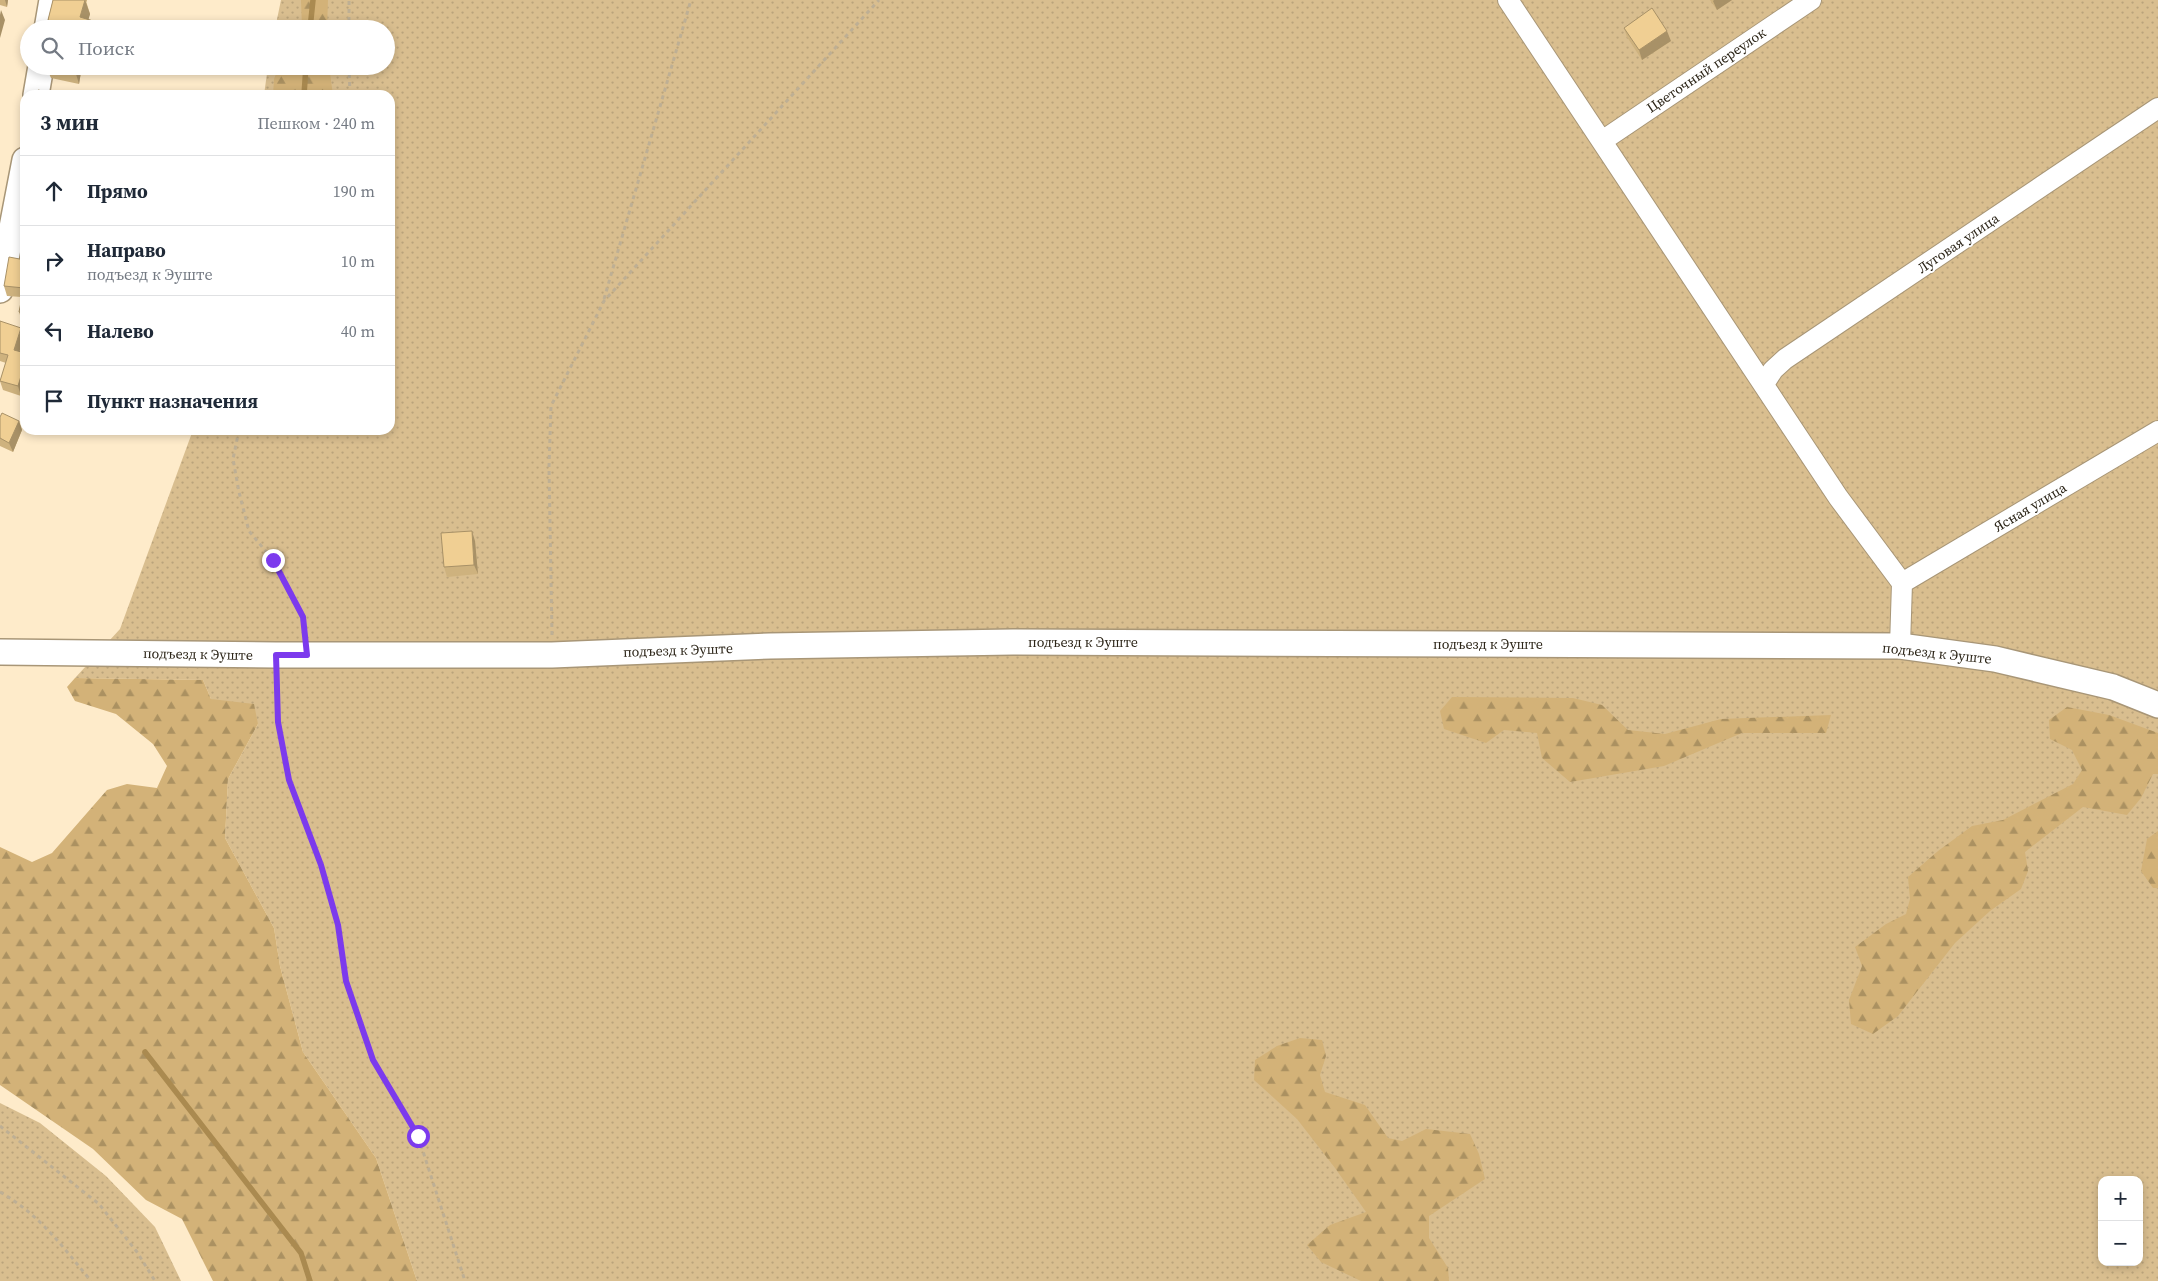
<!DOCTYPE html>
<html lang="ru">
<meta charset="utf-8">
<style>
:root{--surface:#fff;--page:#f6f6f7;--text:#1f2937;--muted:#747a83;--line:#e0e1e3}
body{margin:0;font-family:"Source Serif 4",serif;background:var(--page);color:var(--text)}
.controls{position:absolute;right:15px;bottom:15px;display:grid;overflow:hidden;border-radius:10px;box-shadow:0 2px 8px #0003}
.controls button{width:45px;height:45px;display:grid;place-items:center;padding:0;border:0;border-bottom:1px solid var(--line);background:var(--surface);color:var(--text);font:25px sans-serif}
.stop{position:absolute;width:15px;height:15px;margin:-11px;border:4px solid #7c3aed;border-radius:50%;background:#fff}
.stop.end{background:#7c3aed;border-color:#fff;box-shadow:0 1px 5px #0008}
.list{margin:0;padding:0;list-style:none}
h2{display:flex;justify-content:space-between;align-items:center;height:65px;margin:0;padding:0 20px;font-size:21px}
h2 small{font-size:16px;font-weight:400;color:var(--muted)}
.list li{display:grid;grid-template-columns:32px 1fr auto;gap:15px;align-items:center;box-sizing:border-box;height:70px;padding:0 20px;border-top:1px solid var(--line)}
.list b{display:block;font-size:19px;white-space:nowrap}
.list p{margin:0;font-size:16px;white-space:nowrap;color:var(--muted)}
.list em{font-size:16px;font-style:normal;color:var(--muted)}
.icon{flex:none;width:28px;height:28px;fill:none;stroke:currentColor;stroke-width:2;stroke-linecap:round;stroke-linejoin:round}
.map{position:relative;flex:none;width:2158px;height:1281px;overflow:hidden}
.search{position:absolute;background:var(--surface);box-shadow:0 2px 8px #0003;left:20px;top:20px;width:375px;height:55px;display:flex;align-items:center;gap:12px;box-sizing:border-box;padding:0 18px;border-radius:28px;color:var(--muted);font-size:19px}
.panel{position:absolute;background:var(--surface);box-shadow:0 2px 8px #0003;left:20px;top:90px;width:375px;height:345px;border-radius:15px}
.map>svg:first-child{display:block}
.grass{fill:url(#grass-dots);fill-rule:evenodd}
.forest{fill:url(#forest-firs)}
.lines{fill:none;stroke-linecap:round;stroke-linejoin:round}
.stream{stroke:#aa8a50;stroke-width:5.5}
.minor-casing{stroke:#a89677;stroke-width:22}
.tertiary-casing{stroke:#a89677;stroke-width:28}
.path{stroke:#beaf94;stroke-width:3;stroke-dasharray:4 4;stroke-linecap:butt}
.minor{stroke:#fff;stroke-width:20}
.tertiary{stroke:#fff;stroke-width:25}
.wall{fill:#ceb27e}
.shaded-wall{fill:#a89167}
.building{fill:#f0cf93;stroke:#a89167}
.route{stroke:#7c3aed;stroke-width:6}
.labels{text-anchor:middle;stroke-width:4;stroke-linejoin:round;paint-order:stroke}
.street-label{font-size:14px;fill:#2c2518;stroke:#fff}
</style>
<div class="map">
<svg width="2158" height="1281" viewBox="0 0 2158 1281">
<defs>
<pattern id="grass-dots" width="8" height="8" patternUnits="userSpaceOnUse" patternTransform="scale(1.25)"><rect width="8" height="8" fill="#d9be8f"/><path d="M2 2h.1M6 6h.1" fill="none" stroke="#baa37b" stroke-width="1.8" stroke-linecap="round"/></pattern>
<pattern id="forest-firs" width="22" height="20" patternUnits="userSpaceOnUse" patternTransform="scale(1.25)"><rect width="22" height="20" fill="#d3b278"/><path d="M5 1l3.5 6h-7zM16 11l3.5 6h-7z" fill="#ab9161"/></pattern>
</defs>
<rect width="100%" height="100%" fill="#feebca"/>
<path class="grass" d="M281,0h1877v1281h-1741l-41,-123 -73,-106 -23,-86 -6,-38 -49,-90 3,-59 30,-55 -47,-25 -8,-19 -128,-2 45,-49 73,-199h197v-335h-126l4,-29h118v-37h-111zM2102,1180h37v82h-37z
M0,1103l40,20 66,53 49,51 26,54h-181z"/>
<path class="forest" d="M301,0h27l-1,29h-25z
M279,66h50l4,29h-60l1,-16z
M75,678l128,2 8,19 43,5 4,20 -30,55 -3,59 49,90 6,38 23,86 73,106 41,123h-204l-31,-62 -36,-19 -53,-51 -93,-64v-238l32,15 20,-9 55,-63 20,-6 30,4 10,-22 -14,-22 -37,-30 -41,-13 -8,-14z
M1452,697l121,1 29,7 26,25 37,4 56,-15 110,-4 -5,18h-84l-78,33 -94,16 -28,-24 -5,-25 -33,-3 -18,13 -42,-14 -4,-18z
M2067,707l42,8 49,18v41h-5l-12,24 -14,17 -44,-8 -58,45 3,19 -7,18 -31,22 -35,32 -57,73 -25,18 -22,-10 -2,-24 13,-34 -7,-19 31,-23 20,-10 4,-15 -2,-22 30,-26 34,-25 31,-6 70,-36 9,-14 -10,-20 -22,-11 -1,-19z
M2158,831v57h-5l-12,-17 6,-32z
M1300,1038l22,2 4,16 -6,19 5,17 40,13 23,33 14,3 24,-12 44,5 9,20 6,25 -56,37v22l19,30 1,13h-88l-40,-19 -14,-17 23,-20 36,-13 -31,-44 -38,-49 -43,-39 1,-20 22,-14z"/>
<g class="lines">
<path class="stream" d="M310,29l3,-29
M304,95l2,-29
M145,1052l156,201 9,28"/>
<defs>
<path id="minor" d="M1508,0l330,497 64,86 -2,63
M1602,141l209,-141
M1764,384l9,-14 12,-11 373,-251
M1902,583l256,-152"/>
<path id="tertiary" d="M47,29l5,-29
M36,95l5,-29
M0,290l25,-130
M0,652l276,3h276l218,-9 243,-4 887,4 95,13 118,28 45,18"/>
</defs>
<use href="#minor" class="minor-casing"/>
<use href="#tertiary" class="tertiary-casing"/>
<path class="path" d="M349,29v-29
M349,66l1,29
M604,299l87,-299
M239,430l-6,29 6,33 10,39 24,29 30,57 2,19
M552,635l-3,-168 2,-61 53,-105 275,-301
M277,676l1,46 11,58 32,85 17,60 8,56 27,79 45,76 47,145
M0,1126l99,78 38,48 18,29
M0,1192c40,23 62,54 91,89"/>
<use href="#minor" class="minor"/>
<use href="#tertiary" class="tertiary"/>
</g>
<path class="wall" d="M0,0h8l-1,7 -7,-2z
M53,0h34v2l-1,-1 4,13 -2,5 15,5 2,5h-54l-3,-9z
M1710,0h22l-15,10z
M1624,28l47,13 -29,19 -15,-23z
M48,66h34l-3,18 -28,-6 -4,-9z
M25,260v62l-3,-1 -3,-9 3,-15 -15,-1 -3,-10z
M0,321l24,16 -4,14 1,45 -18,-6 -3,-9 6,-18 -6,-2z
M0,417l19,4 3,9 -9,22 -13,-6z
M475,541l3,33 -31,3 -3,-10z"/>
<path class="shaded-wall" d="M5,0h3l-1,7z
M85,0l5,14 -4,15 -6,-12z
M1714,0h18l-15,10 -4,-9z
M1,10l4,10 -5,18v-23z
M1667,31l4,10 -29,19 -3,-10z
M77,66h5l-3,18 -3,-10z
M21,328l3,9 -7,22 -3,-9z
M25,363v20l-4,13 -3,-10z
M19,421l3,9 -9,22 -4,-9z
M472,531l3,10 3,33 -4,-9z"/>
<path class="building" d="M53,0h32l-5,17 23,7 -1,5h-39l1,-4 -16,-5z
M1652,8l15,23 -28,19 -15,-22z
M48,66h29l-1,8 -29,-5z
M38,90l23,5h-24z
M25,184v9h-2z
M9,257l16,3v23l-1,5 -20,-2z
M24,288h1v25l-6,-1z
M0,321l21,7 -7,22 11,3v10l-7,23 -18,-5 8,-26 -8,-2z
M2,413l17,8 -10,22 -9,-5v-21z
M472,531l2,34 -30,2 -3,-34z"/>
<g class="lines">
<path class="route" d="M273,560l30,57 4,38h-31l2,67 11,58 32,85 17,60 8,56 27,79 45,76"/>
</g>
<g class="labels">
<g class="street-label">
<text transform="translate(1706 70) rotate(-34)" y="5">Цветочный переулок</text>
<text transform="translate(1958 243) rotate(-34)" y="5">Луговая улица</text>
<text transform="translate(2030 507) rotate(-31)" y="5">Ясная улица</text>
<text x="1083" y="647">подъезд к Эуште</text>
<text x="1488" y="649">подъезд к Эуште</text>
<text transform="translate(678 650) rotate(-2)" y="5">подъезд к Эуште</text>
<text transform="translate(1937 653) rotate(6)" y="5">подъезд к Эуште</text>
<text transform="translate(198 654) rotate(1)" y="5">подъезд к Эуште</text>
</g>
</g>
</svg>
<div class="controls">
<button>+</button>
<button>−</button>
</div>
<div class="stop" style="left:418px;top:1136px"></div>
<div class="stop end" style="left:273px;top:560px"></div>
<div class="search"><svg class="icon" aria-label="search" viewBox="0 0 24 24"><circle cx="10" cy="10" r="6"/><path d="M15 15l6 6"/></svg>Поиск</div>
<section class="panel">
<h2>3 мин<small>Пешком · 240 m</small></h2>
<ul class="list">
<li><svg class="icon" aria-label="ahead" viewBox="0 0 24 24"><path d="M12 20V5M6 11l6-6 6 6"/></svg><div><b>Прямо</b></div><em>190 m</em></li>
<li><svg class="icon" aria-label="right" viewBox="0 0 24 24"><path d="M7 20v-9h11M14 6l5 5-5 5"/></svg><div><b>Направо</b><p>подъезд к Эуште</p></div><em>10 m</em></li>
<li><svg class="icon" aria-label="left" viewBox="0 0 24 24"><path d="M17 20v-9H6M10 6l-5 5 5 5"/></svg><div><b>Налево</b></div><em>40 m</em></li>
<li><svg class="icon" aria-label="arrive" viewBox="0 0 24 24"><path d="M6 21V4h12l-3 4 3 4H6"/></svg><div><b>Пункт назначения</b></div></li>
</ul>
</section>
</div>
